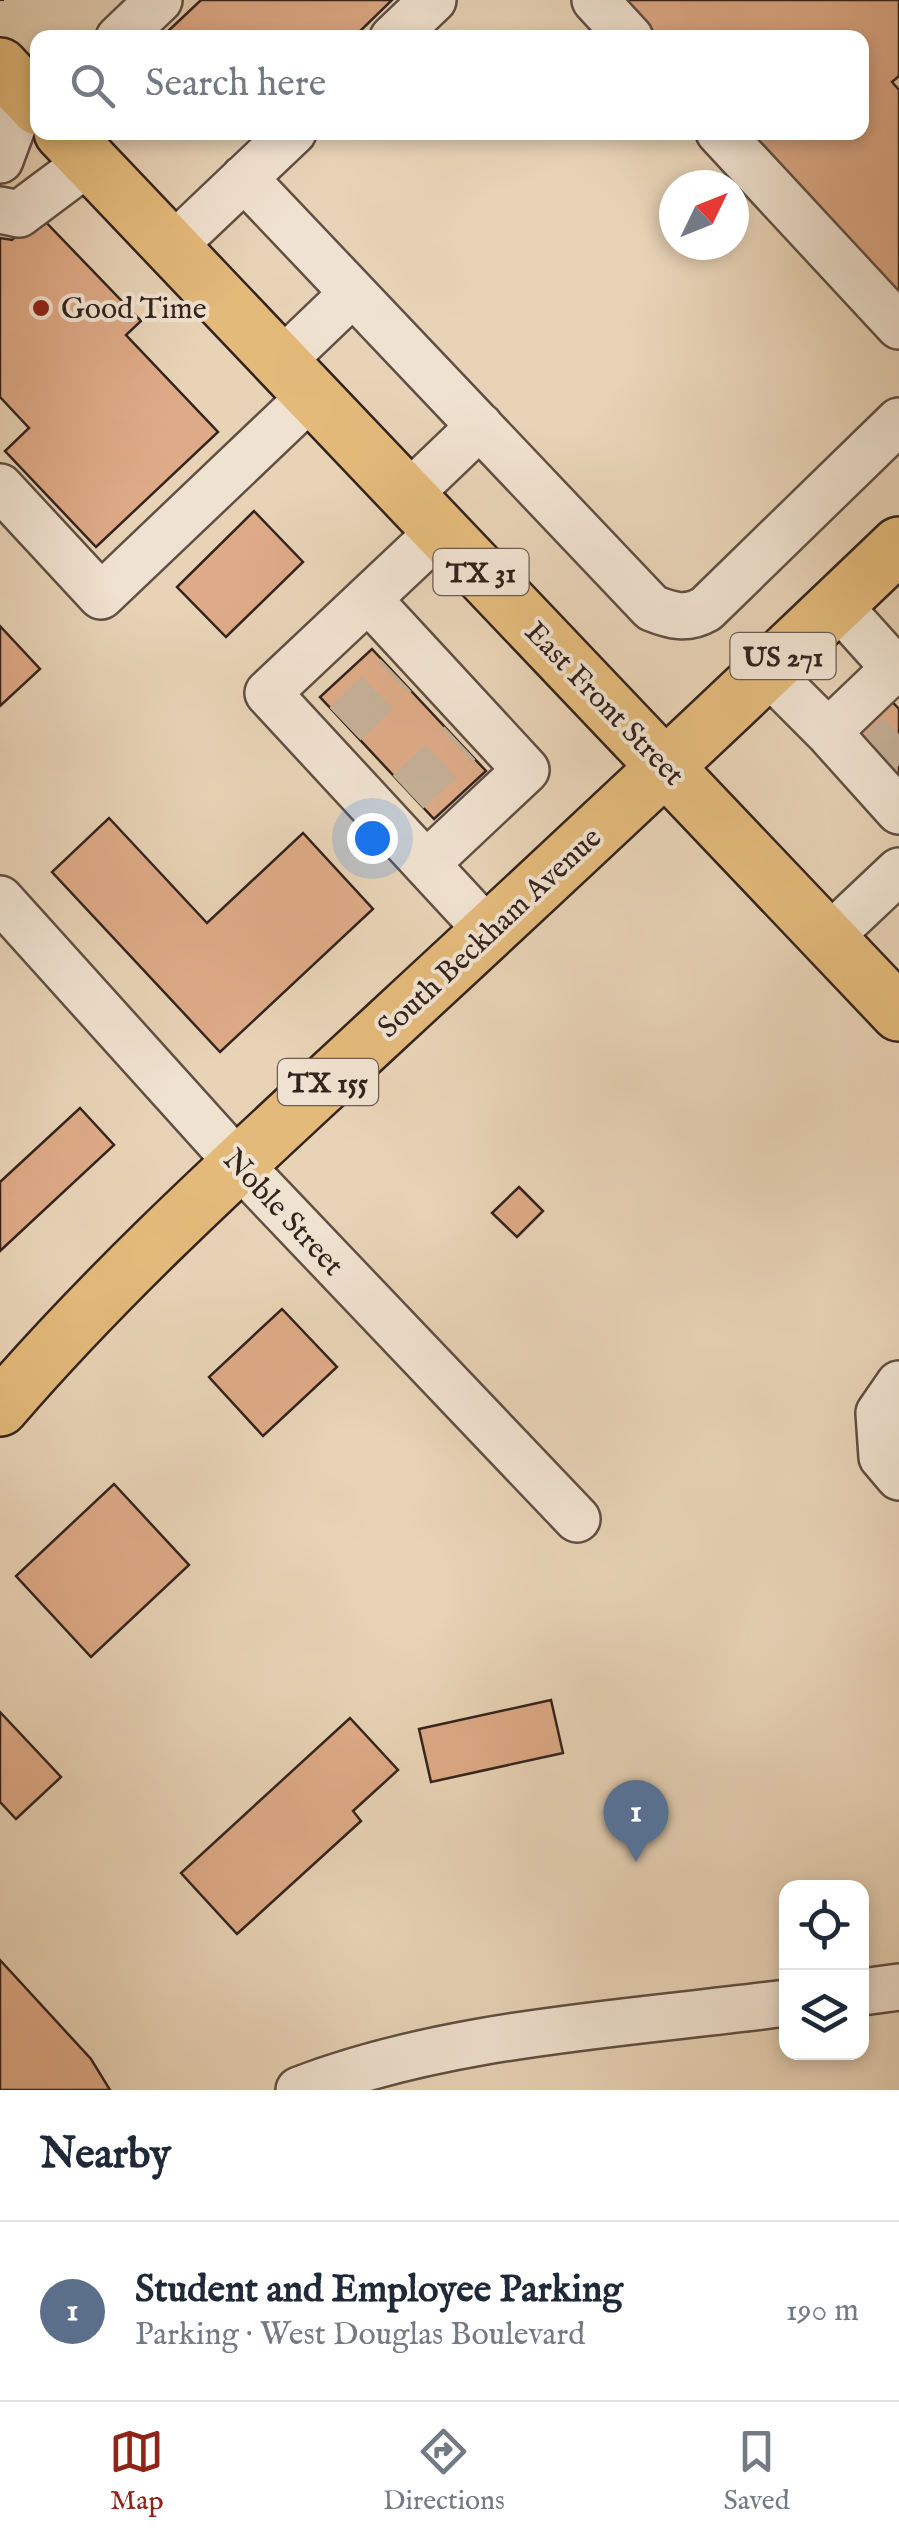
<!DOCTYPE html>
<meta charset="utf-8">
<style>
:root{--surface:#fff;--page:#f2f2f3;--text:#1f2937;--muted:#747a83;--line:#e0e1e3;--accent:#8f2418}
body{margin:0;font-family:"IM FELL English",serif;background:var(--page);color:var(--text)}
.controls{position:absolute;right:30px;bottom:30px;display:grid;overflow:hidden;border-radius:20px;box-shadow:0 5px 15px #0003}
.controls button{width:90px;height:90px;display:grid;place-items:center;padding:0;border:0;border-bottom:2px solid var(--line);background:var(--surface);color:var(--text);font:50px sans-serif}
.compass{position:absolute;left:659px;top:170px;width:90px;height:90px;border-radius:50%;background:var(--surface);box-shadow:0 5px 15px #0003;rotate:47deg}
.you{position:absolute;left:372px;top:838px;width:35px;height:35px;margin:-25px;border:8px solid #fff;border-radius:50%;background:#1a73e8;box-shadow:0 0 0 15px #1a73e833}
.badge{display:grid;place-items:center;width:65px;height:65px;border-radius:50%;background:var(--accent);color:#fff;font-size:32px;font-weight:700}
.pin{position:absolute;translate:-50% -82px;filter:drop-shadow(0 2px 5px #0008)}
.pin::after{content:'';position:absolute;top:52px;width:35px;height:30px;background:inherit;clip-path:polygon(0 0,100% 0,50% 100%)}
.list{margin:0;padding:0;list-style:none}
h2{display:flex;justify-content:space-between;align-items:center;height:130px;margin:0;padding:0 40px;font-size:42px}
h2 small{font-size:32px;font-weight:400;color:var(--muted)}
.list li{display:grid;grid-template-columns:65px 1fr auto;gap:30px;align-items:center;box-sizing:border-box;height:180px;padding:0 40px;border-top:2px solid var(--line)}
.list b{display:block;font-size:38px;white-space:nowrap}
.list p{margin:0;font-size:32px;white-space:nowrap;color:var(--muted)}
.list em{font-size:32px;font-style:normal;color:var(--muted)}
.icon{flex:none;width:55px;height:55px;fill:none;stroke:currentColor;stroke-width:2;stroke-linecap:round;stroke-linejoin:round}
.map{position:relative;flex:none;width:899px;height:2090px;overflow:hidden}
.search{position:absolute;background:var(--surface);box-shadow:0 5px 15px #0003;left:30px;right:30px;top:30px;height:110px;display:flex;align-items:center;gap:25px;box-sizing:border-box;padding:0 35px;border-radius:20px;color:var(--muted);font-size:38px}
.sheet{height:310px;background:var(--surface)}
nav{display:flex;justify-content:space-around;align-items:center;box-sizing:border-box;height:140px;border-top:2px solid var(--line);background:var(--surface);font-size:28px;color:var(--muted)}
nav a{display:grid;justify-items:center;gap:5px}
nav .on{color:var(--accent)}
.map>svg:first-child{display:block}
.building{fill:#deaa87;stroke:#33231d;stroke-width:2.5}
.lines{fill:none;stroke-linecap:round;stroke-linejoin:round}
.minor-tunnel{stroke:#c4b097;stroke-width:45;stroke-dasharray:45 22;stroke-linecap:butt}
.minor-casing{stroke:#604f43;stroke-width:50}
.major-casing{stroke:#33231d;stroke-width:60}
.minor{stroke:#f0e2d0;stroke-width:45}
.major{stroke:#e4ba7b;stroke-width:55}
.rail{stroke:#33231d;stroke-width:8;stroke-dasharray:18 18;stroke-linecap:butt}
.poi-dot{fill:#8f2418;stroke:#f0e2d0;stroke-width:4}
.labels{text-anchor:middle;stroke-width:8;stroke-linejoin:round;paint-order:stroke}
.shield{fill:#f0e2d0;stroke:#6c5c53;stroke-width:2.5}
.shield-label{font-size:28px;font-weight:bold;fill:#33231d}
.poi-label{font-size:30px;fill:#33231d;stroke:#f0e2d0;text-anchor:start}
.street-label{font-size:30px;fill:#33231d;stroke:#f0e2d0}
</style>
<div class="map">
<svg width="899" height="2090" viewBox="0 0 899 2090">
<rect width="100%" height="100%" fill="#e8d3b6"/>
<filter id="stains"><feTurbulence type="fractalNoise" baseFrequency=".002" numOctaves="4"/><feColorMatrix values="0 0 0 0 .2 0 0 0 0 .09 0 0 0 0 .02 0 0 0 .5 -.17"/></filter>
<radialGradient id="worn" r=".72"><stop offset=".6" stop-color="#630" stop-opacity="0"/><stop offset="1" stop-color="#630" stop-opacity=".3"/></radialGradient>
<path class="building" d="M201,0h191l-39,38h-185l-3,-4z
M620,0h279v76l-7,6 7,8v202l-152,-160h115v-94h-206z
M39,215l102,106 -15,14 92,97 -122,115 -91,-96 24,-23 -29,-31v-159l12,2z
M254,511l49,51 -77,75 -49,-50z
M0,626l40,43 -40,37z
M372,649l114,122 -52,48 -114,-122z
M882,691l17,18v73l-53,-57z
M109,818l98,105 96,-90 70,76 -153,143 -168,-180z
M80,1108l34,37 -114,106v-69z
M519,1187l24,24 -26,26 -25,-24z
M282,1309l55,58 -74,69 -54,-59z
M114,1484l75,81 -98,92 -75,-81z
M551,1700l12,53 -132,29 -12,-53z
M0,1712l61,65 -45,42 -16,-17z
M350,1718l48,52 -45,41 8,10 -124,113 -56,-61z
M0,1960l91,99 19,31h-110z"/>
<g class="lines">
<path class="minor-tunnel" d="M345,724l51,-49
M875,757l24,-23
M408,792l52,-49"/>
<defs>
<path id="minor" d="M595,0l35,38
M119,38l40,-38
M393,38l40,-38
M719,132l180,194
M0,160l25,-67
M244,178l408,430c20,8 35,12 54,1l193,-188
M0,210l19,4 71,-53
M172,247l121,-115
M281,362l72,-69
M0,487l101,109 212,-202
M408,495l72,-69
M441,530l-173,163 221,239
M368,599l158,171 -100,94
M837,604l62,69
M767,671l61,61 71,-68
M828,732l71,79
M0,899l239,265 338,355
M828,938l71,-67
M899,1384l-20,29 3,44 17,20
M862,1992l37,-5
M299,2090c151,-58 327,-66 487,-87"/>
<path id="major" d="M0,66l38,41
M62,132l837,881
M0,1408c118,-137 255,-259 387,-382 172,-159 343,-319 512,-481"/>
</defs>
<use href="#minor" class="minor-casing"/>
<use href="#major" class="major-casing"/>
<use href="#minor" class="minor"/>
<use href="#major" class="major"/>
<path class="rail" d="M0,1v-1"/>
</g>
<circle class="poi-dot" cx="41" cy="308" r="10"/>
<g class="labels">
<g class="shield">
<rect x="433.5" y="549" width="95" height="46" rx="8"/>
<rect x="730.5" y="633" width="105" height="46" rx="8"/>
<rect x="278" y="1059" width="100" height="46" rx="8"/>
</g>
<g class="shield-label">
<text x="481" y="582">TX 31</text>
<text x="783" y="666">US 271</text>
<text x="328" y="1092">TX 155</text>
</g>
<g class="poi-label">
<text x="61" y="318">Good Time</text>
</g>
<g class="street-label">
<text transform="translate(605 703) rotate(46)" y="10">East Front Street</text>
<text transform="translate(489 932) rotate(-43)" y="10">South Beckham Avenue</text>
<text transform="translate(284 1212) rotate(47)" y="10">Noble Street</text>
</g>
</g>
<rect width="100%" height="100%" filter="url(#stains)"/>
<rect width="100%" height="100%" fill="url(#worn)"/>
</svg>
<div class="controls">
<button><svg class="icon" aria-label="locate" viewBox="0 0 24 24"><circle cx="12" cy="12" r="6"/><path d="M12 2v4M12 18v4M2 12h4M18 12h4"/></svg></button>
<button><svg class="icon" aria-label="layers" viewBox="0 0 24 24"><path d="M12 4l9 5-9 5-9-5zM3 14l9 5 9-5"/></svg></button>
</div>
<svg class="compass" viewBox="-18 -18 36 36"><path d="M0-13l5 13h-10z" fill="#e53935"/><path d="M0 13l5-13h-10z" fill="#747a83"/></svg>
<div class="you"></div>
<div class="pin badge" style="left:636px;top:1862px;background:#5c6f8a">1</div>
<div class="search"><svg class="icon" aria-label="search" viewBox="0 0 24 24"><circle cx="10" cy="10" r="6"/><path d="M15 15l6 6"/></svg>Search here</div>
</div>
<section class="sheet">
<h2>Nearby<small></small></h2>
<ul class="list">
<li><span class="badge" style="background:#5c6f8a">1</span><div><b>Student and Employee Parking</b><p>Parking · West Douglas Boulevard</p></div><em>190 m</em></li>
</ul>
</section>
<nav>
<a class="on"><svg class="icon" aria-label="map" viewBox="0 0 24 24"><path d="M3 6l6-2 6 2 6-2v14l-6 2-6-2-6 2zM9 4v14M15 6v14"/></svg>Map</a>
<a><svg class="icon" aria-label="directions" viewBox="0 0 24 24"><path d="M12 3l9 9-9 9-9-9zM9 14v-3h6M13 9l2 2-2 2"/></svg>Directions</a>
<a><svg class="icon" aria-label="saved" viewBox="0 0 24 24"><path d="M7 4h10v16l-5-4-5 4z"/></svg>Saved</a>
</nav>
